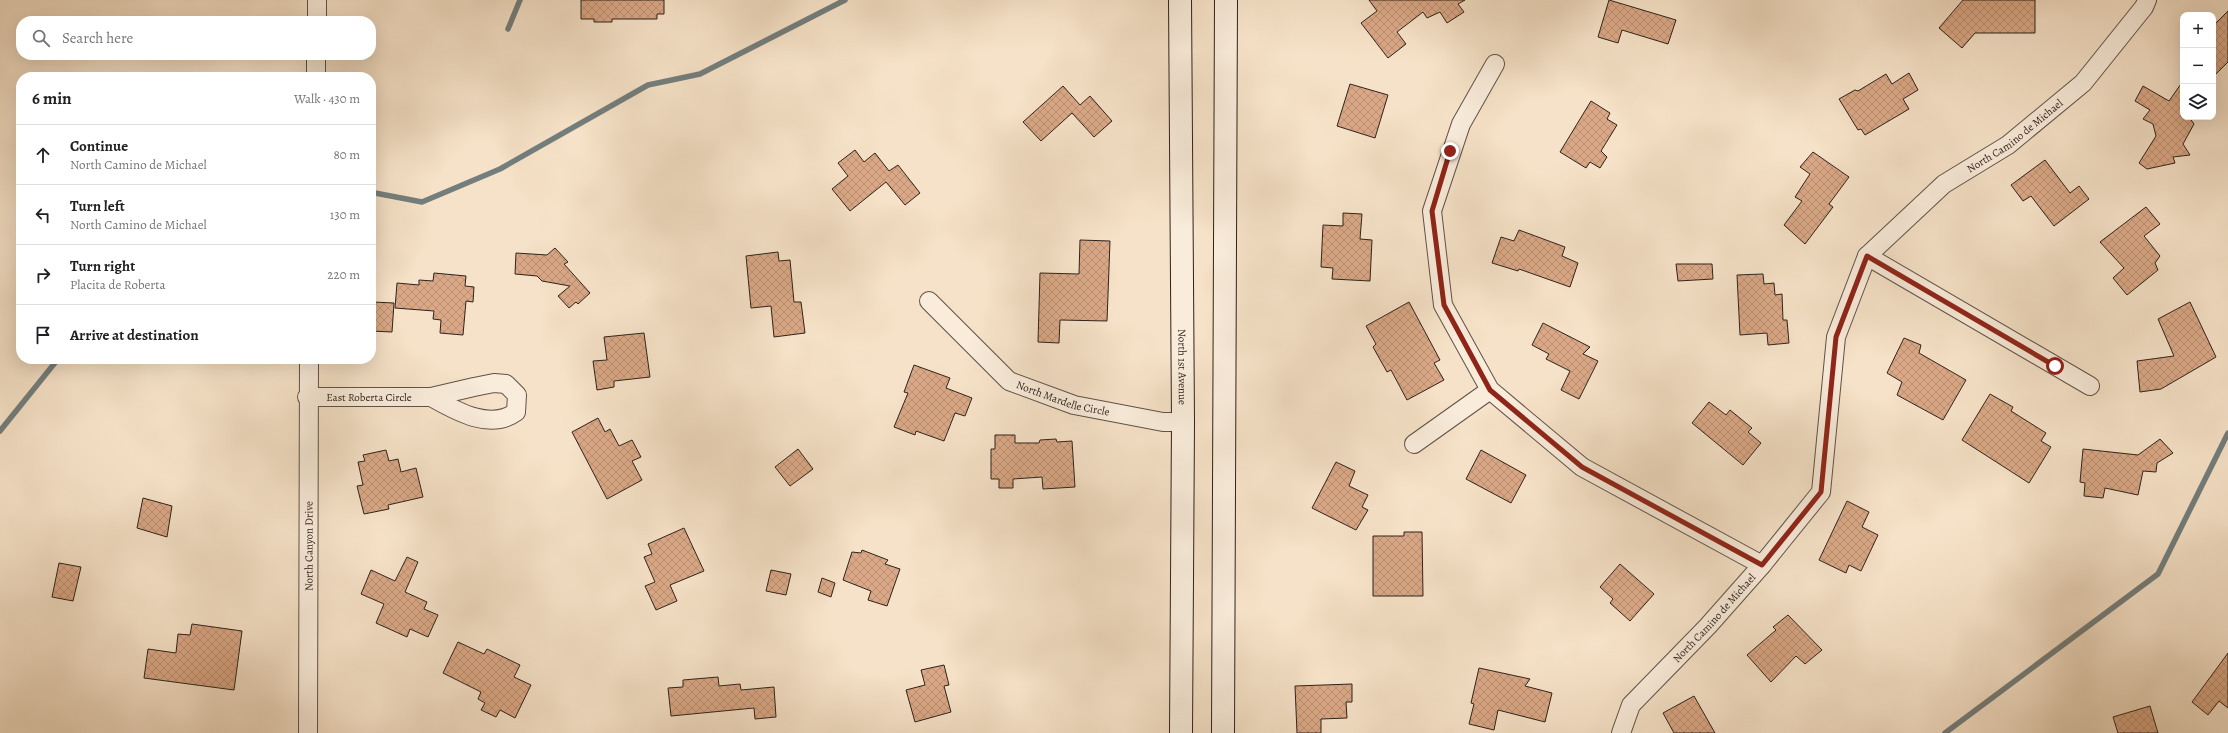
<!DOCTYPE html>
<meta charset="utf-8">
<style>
:root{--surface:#fff;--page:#f6f6f6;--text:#202124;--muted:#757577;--line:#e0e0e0}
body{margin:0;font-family:Alegreya,serif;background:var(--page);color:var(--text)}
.controls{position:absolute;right:12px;top:12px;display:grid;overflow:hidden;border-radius:8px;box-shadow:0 4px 16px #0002}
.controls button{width:36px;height:36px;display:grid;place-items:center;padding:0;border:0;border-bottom:1px solid var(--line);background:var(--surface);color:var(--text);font:20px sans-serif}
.stop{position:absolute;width:12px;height:12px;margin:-9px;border:3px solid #8f2418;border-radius:50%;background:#fff}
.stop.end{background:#8f2418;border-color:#fff;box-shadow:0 1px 4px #0008}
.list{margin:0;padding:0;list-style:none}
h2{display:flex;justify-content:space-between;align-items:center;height:52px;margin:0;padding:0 16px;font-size:17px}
h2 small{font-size:13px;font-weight:400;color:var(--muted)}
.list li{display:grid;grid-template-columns:26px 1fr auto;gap:12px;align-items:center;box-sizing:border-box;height:60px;padding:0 16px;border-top:1px solid var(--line)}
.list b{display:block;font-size:15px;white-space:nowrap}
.list p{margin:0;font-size:13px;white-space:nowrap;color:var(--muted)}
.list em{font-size:13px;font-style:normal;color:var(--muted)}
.icon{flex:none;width:22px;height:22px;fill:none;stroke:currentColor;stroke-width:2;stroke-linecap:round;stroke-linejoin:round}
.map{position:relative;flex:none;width:2228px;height:733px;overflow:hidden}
.search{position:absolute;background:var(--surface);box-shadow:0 4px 16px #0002;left:16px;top:16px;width:360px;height:44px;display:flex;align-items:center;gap:10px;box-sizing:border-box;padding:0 14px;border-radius:16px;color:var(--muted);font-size:15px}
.panel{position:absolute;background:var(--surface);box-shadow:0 4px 16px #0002;left:16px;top:72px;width:360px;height:292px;border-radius:16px}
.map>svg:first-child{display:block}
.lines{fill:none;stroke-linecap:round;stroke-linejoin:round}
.stream{stroke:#737e7d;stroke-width:5.5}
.building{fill:url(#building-cross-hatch);stroke:#2f221c}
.minor-casing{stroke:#615247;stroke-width:20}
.secondary-casing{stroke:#2f221c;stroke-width:24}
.minor{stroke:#f9ecdb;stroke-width:18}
.secondary{stroke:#f9ecdb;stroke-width:22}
.route{stroke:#8f2418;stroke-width:5}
.labels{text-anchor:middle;stroke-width:4;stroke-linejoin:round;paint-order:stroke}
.street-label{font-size:11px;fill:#2f221c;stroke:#f9ecdb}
</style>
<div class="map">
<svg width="2228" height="733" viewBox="0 0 2228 733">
<defs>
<pattern id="building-cross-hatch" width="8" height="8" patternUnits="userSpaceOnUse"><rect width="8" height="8" fill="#daa886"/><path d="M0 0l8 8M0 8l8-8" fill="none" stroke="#bb9073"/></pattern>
</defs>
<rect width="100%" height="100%" fill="#f6e2c8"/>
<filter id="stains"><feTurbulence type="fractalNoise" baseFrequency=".005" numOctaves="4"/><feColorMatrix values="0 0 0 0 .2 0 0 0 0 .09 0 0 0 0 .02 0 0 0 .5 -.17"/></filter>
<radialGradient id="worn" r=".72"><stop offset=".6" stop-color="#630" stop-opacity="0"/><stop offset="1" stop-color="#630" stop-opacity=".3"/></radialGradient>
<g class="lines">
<path class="stream" d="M508,29l12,-29
M371,191l4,2 47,9 78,-33 148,-84 52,-11 145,-74
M0,431l58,-72
M1945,733l213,-159 70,-141"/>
</g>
<path class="building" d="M581,0h83v14h-7v5h-45v3h-18v-3h-13z
M1369,0h96l-7,4 6,8 -17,11 -7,-11 -13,6 -4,-6 -26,20 9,12 -18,14 -27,-35 16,-12z
M1609,0l67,20 -8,24 -46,-14 -4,13 -20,-6z
M1963,0h72v33h-60l-13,15 -23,-20z
M2228,11v51l-15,15v-51z
M1909,73l9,17 -15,9 6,10 -44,26 -4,-6 -3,1 -19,-31 16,-9 3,1 28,-17 6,10z
M2183,81v36h6l5,7 -11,20 7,11 -17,2 2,6 -28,6 -8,-6 17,-27 -3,-12 -10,-5 7,-9 -15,-9 8,-15 26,15z
M1350,84l38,11 -13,43 -38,-12z
M1063,86l17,19 10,-9 22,25 -18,16 -22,-24 -31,28 -18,-19z
M1591,101l19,12 -3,6 10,6 -16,26 6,6 -7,11 -10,-6 -4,6 -26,-16z
M855,150l9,12 11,-9 14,18 9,-6 22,28 -15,12 -19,-23 -36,29 -18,-22 16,-13 -10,-13z
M1813,152l36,25 -20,27 4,3 -28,37 -21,-19 18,-24 -7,-4 15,-23 -10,-7z
M2045,160l25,33 9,-7 10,13 -35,27 -23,-30 -8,5 -12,-16z
M2146,207l14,17 -16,12 16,20 -5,7 3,7 -31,25 -14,-17 11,-10 -24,-26z
M1343,213l19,1 -2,25 12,1 -2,41 -38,-2 1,-11 -12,-1 2,-42 20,1z
M1519,230l46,17 -3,9 16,7 -8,24 -51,-18 -1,2 -26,-8 9,-26 13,4z
M1080,240l30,1 -3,80 -47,-1 -1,23 -21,-1 2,-69 39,1z
M555,248l13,14 -4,2 26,29 -12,11 -2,-2 -7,6 -11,-12 12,-10 -28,-5 -5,-5 -22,-2 1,-21 31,2z
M778,252l1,9 11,-1 4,42h7l4,31 -31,4 -3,-31 -20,2 -5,-52z
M1676,264h36l1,15 -35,2z
M434,273l32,3 -1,10 9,1 -1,15 -7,-1 -3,34 -23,-2 1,-13 -8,-1 1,-8 -39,-3 2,-25 22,2v-5l14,1z
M1763,274l1,10 10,-1 1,12 7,-1 1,26h4l2,23 -21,2 -1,-12 -27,2 -3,-60z
M373,302l21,1 -2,29 -21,-1z
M1409,302l31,58 -6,3 10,17 -37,20 -16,-30 -4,2 -14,-25 3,-3 -10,-18z
M2190,302l26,55 -55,32 -21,3 -3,-31 37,-5 -16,-37z
M1543,323l47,24 -7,7 15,7 -19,38 -18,-9 9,-19 -24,-12 3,-5 -17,-9z
M644,333l6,44 -36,4v6l-17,3 -4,-29 14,-1 -3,-23z
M1904,338l17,7 -2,8 47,27 -23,40 -46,-25 5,-13 -15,-9z
M914,365l36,13 -4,10 26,10 -7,18 -10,-3 -11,28 -28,-10 -1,4 -21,-8 14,-34 -4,-1z
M1990,394l23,13 -2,4 35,22 -5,8 10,6 -22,36 -67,-43z
M1709,402l17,13 4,-5 22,18 -4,4 13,11 -18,22 -51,-42z
M598,418l7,14 5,-3 9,17 13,-6 9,17 -9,4 10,19 -35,19 -35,-67z
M995,435h20v8h24l1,-3 16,-1 1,3 15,-1 3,46 -32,2 -1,-12 -29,2v9h-14v-9h-8v-30h4z
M2160,439l13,14 -16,10 -1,9 -13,-1 -5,24 -33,-7 -2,10 -19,-2 1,-13 -5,-1 3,-33 55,6z
M798,449l15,20 -23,17 -15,-19z
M386,450l3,11 9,-2 3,13 15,-4 7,29 -35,8 1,4 -25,5 -7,-28 6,-1 -5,-23 7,-1 -2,-6z
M1481,450l45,25 -15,28 -45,-24z
M1336,462l19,9 -6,15 19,9 -6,12 6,3 -12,20 -44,-22z
M143,498l29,8 -5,31 -30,-9z
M1847,501l22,11 -7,15 16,8 -17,36 -12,-6 -3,8 -27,-13z
M684,528l20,43 -34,14 7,16 -21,9 -11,-24 10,-4 -11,-25 8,-3 -4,-10z
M1404,532h18l1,64h-50v-60h31z
M862,550l26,10 -3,4 15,5 -13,37 -19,-6 3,-9 -28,-11 9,-28 9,1z
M407,557l11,5 -13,30 22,10 -3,7 14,6 -10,22 -18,-8 -3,8 -31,-14 8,-19 -23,-10 10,-24 24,11z
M59,563l22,4 -8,34 -21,-4z
M1620,564l34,30 -24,27 -20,-18 3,-4 -13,-12z
M771,570l20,4 -5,21 -20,-4z
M822,578l13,5 -4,14 -13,-5z
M1788,615l34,35 -17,14 -9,-8 -25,26 -24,-27 29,-25 -3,-3z
M192,624l50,7 -8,59 -90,-12 4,-29 28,4 2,-19 12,1z
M458,642l26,12 3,-5 33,16 -6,12 17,8 -16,33 -15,-8 -4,7 -15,-7 4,-7 -7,-4 3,-7 -38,-19z
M2228,653v55l-9,-7 -11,14 -16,-13z
M944,665l5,20 -5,1 7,26 -36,10 -9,-32 19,-5 -4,-15z
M1479,668l51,11 -5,7 27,7 -7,29 -47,-12 -4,20 -25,-6 5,-20 -3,-1z
M718,677l1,9 21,-2 1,6 33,-3 2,30 -21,2 -1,-11 -83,8 -3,-28 15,-1v-7z
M1352,684v18h-6l1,16 -26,1v14h-24l-2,-47z
M1694,696l21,37h-41l-11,-20z
M2150,706l8,27h-40l-5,-16z"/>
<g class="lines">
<defs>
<g id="minor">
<path d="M317,21v-21"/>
<path d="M1495,64l-34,60 -29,87 11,94 47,85 92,77 180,98"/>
<path d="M316,77v-22"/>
<path d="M1867,256l223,130"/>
<path id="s1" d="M929,301l80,80 65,24 89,17h20"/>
<path id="s2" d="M307,397h124l43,-10 20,-4 12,1 11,11 -1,17c-26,19 -60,-1 -85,-15"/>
<path d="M1414,444l76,-54"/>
<path id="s3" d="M308,733l1,-374"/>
<path id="s4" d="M1621,733l10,-28 77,-79 54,-61 59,-73 15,-155 31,-81 77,-72 64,-39 75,-62 61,-76 3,-7"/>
</g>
<g id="secondary">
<path id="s5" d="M1180,0l3,422 -2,311"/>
<path d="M1223,733l3,-733"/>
</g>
</defs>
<use href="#minor" class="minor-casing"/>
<use href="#secondary" class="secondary-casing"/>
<use href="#minor" class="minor"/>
<use href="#secondary" class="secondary"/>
</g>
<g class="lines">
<path class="route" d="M1450,151l-18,60 12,94 46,85 92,77 180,98 59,-73 15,-155 31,-81 188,110"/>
</g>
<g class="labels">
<g class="street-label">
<text dy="4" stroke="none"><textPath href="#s4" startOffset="749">North Camino de Michael</textPath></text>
<text dy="4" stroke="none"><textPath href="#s5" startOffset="367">North 1st Avenue</textPath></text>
<text dy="4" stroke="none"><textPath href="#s2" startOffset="62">East Roberta Circle</textPath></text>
<text dy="4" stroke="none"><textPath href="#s1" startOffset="170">North Mardelle Circle</textPath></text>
<text dy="4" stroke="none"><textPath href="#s3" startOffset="187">North Canyon Drive</textPath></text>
<text dy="4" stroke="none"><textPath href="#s4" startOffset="150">North Camino de Michael</textPath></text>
</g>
</g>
<rect width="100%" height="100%" filter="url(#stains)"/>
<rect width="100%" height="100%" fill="url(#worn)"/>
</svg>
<div class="controls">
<button>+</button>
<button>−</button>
<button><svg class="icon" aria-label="layers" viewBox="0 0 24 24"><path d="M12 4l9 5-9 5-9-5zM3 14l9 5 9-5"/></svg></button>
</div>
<div class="stop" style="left:2055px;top:366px"></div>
<div class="stop end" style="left:1450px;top:151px"></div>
<div class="search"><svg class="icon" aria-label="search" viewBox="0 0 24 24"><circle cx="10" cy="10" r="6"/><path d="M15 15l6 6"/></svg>Search here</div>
<section class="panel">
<h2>6 min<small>Walk · 430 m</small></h2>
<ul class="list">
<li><svg class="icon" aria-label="ahead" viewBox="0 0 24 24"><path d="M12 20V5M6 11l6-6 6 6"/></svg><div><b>Continue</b><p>North Camino de Michael</p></div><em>80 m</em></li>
<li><svg class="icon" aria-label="left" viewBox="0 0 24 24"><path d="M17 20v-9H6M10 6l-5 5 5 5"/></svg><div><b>Turn left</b><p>North Camino de Michael</p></div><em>130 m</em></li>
<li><svg class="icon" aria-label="right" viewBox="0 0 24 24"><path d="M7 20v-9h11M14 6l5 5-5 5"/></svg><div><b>Turn right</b><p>Placita de Roberta</p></div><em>220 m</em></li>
<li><svg class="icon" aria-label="arrive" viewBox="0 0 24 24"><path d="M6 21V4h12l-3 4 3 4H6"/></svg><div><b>Arrive at destination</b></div></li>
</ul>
</section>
</div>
